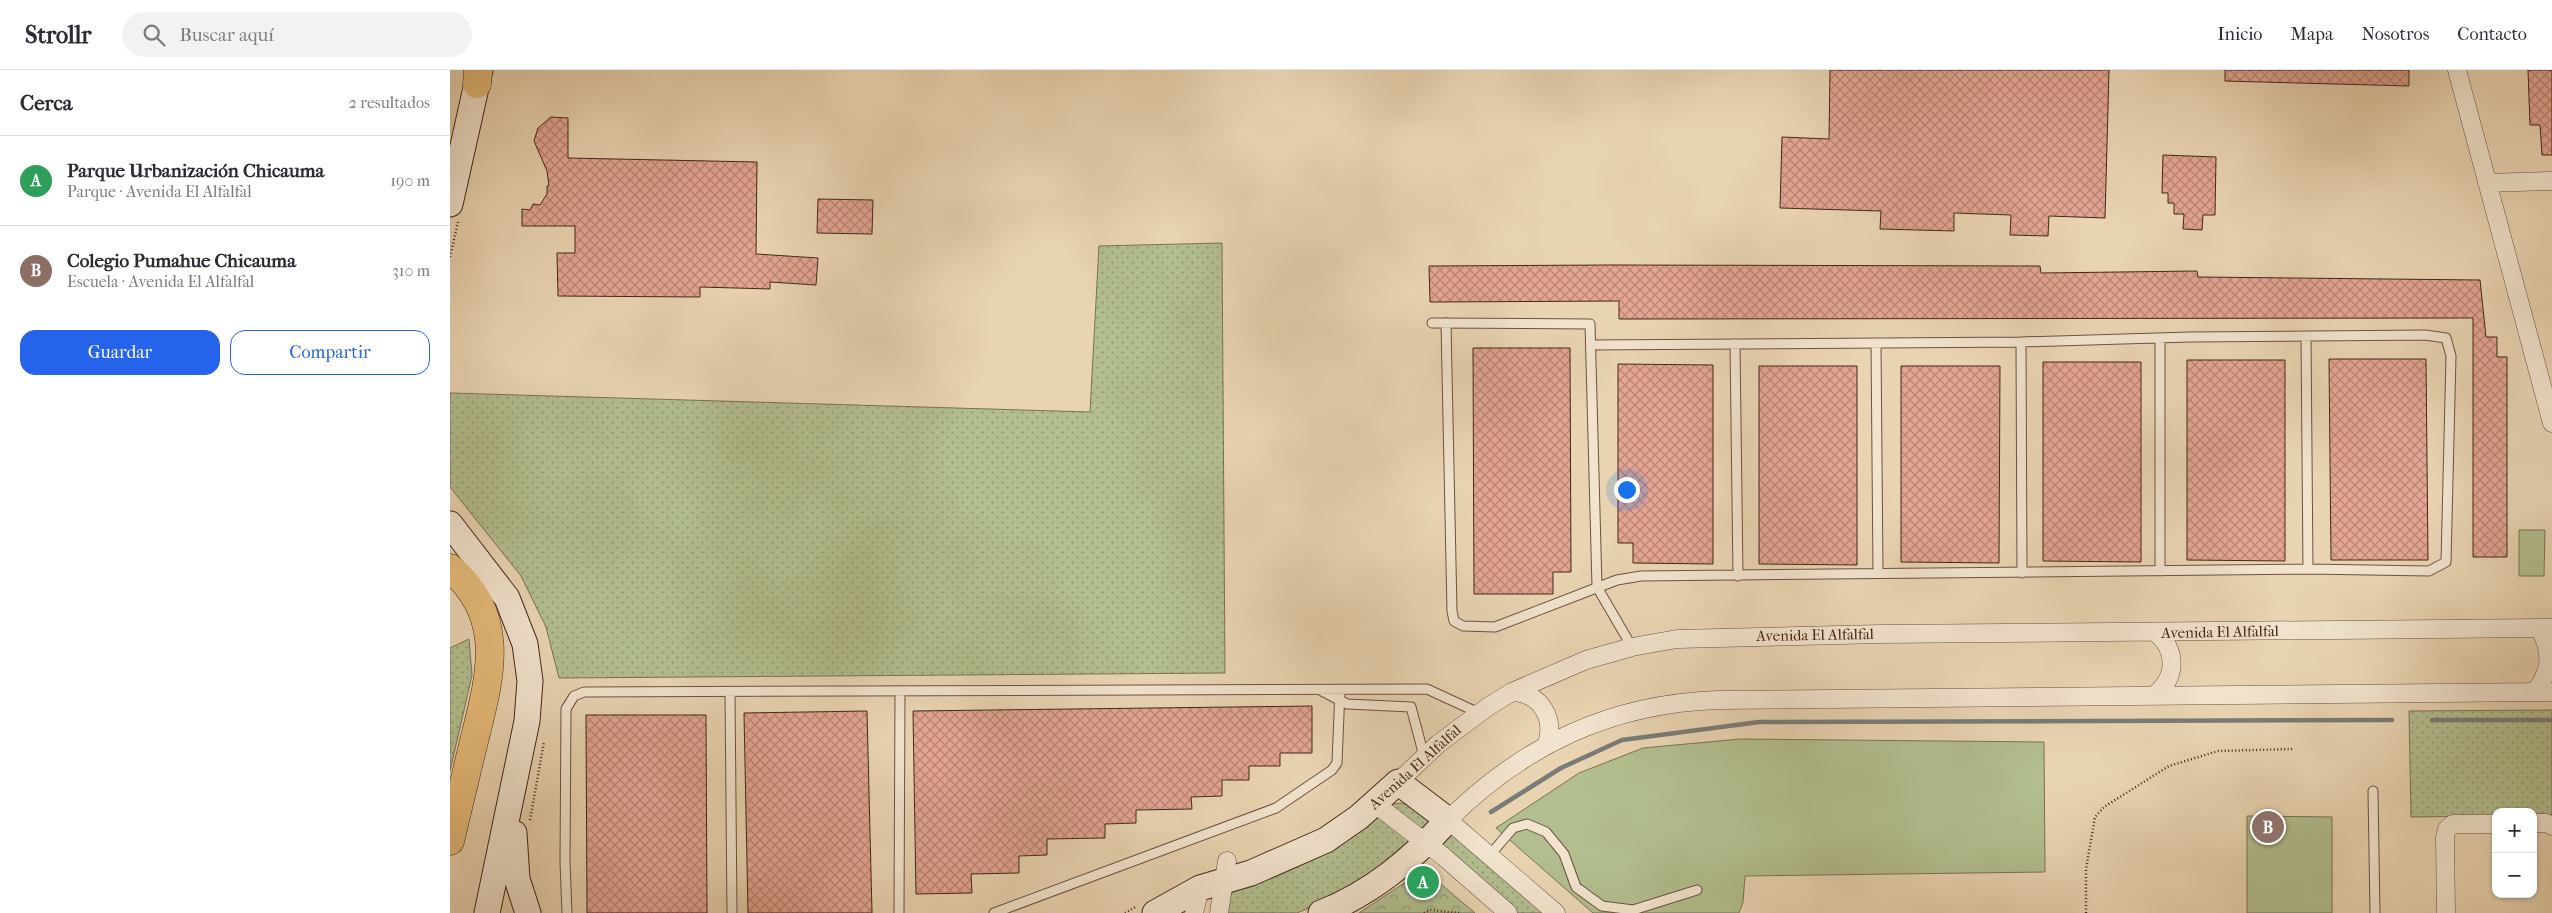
<!DOCTYPE html>
<html lang="es">
<meta charset="utf-8">
<style>
:root{--surface:#fff;--page:#f2f2f3;--text:#2b2b33;--muted:#7c7c81;--line:#e1e1e2;--accent:#2563eb}
body{margin:0;font-family:"IM FELL French Canon",serif;background:var(--page);color:var(--text)}
.controls{position:absolute;right:15px;bottom:15px;display:grid;overflow:hidden;border-radius:10px;box-shadow:0 1px 4px #0004}
.controls button{width:45px;height:45px;display:grid;place-items:center;padding:0;border:0;border-bottom:1px solid var(--line);background:var(--surface);color:var(--text);font:25px sans-serif}
.you{position:absolute;left:1176px;top:419px;width:18px;height:18px;margin:-12px;border:4px solid #fff;border-radius:50%;background:#1a73e8;box-shadow:0 0 0 8px #1a73e833}
.badge{display:grid;place-items:center;width:32px;height:32px;border-radius:50%;background:var(--accent);color:#fff;font-size:16px;font-weight:700}
.pin{position:absolute;translate:-50% -50%;border:2px solid #fff;box-shadow:0 1px 5px #0006}
.list{margin:0;padding:0;list-style:none}
h2{display:flex;justify-content:space-between;align-items:center;height:65px;margin:0;padding:0 20px;font-size:21px}
h2 small{font-size:16px;font-weight:400;color:var(--muted)}
.list li{display:grid;grid-template-columns:32px 1fr auto;gap:15px;align-items:center;box-sizing:border-box;height:90px;padding:0 20px;border-top:1px solid var(--line)}
.list b{display:block;font-size:19px;white-space:nowrap}
.list p{margin:0;font-size:16px;white-space:nowrap;color:var(--muted)}
.list em{font-size:16px;font-style:normal;color:var(--muted)}
.actions{display:flex;gap:10px;padding:15px 20px}
.actions a{flex:1;padding:11px 0;border:1px solid var(--accent);border-radius:15px;text-align:center;font-size:18px;color:var(--accent)}
.actions .main{background:var(--accent);color:#fff}
.icon{flex:none;width:28px;height:28px;fill:none;stroke:currentColor;stroke-width:2;stroke-linecap:round;stroke-linejoin:round}
.map{position:relative;flex:none;width:2102px;height:843px;overflow:hidden}
header{display:flex;align-items:center;gap:30px;box-sizing:border-box;height:70px;padding:0 25px;background:var(--surface);border-bottom:1px solid var(--line)}
header strong{font-size:24px}
nav{display:flex;gap:28px;margin-inline-start:auto;font-size:18px}
.search{width:350px;height:45px;background:var(--page);display:flex;align-items:center;gap:12px;box-sizing:border-box;padding:0 18px;border-radius:28px;color:var(--muted);font-size:19px}
main{display:flex}
aside{flex:1;background:var(--surface)}
.map>svg:first-child{display:block}
.grass{fill:url(#grass-dots);stroke:#7b7254}
.park{fill:url(#park-crowns);stroke:#7b7254}
.pitch{fill:#b2be8f;stroke:#7b7254}
.lines{fill:none;stroke-linecap:round;stroke-linejoin:round}
.stream{stroke:#797c78;stroke-width:4.5}
.building{fill:url(#building-cross-hatch);stroke:#442618}
.lane-casing{stroke:#6d523e;stroke-width:11}
.street-casing{stroke:#6d523e;stroke-width:19}
.secondary-casing{stroke:#442618;stroke-width:27}
.highway-casing{stroke:#442618;stroke-width:29}
.path{stroke:#442618;stroke-width:2.5;stroke-dasharray:1 2.5;stroke-linecap:butt}
.lane{stroke:#f1e3cd;stroke-width:9}
.street{stroke:#f1e3cd;stroke-width:18}
.secondary{stroke:#f1e3cd;stroke-width:25}
.highway{stroke:#e4ba79;stroke-width:28}
.labels{text-anchor:middle;stroke-width:4.5;stroke-linejoin:round;paint-order:stroke}
.street-label{font-size:15px;fill:#442618;stroke:#f1e3cd}
</style>
<header>
<strong>Strollr</strong>
<div class="search"><svg class="icon" aria-label="search" viewBox="0 0 24 24"><circle cx="10" cy="10" r="6"/><path d="M15 15l6 6"/></svg>Buscar aquí</div>
<nav><a>Inicio</a><a>Mapa</a><a>Nosotros</a><a>Contacto</a></nav>
</header>
<main>
<aside>
<h2>Cerca<small>2 resultados</small></h2>
<ul class="list">
<li><span class="badge" style="background:#2e9e5b">A</span><div><b>Parque Urbanización Chicauma</b><p>Parque · Avenida El Alfalfal</p></div><em>190 m</em></li>
<li><span class="badge" style="background:#8d6e63">B</span><div><b>Colegio Pumahue Chicauma</b><p>Escuela · Avenida El Alfalfal</p></div><em>310 m</em></li>
</ul>
<div class="actions"><a class="main">Guardar</a><a>Compartir</a></div>
</aside>
<div class="map">
<svg width="2102" height="843" viewBox="0 0 2102 843">
<defs>
<pattern id="grass-dots" width="8" height="8" patternUnits="userSpaceOnUse" patternTransform="scale(1.25)"><rect width="8" height="8" fill="#b2be8f"/><path d="M2 2h.1M6 6h.1" fill="none" stroke="#929a74" stroke-width="1.8" stroke-linecap="round"/></pattern>
<pattern id="park-crowns" width="20" height="18" patternUnits="userSpaceOnUse" patternTransform="scale(1.25)"><rect width="20" height="18" fill="#b2be8f"/><path d="M2 6a3 3 0 1 1 6 0M12 15a3 3 0 1 1 6 0" fill="none" stroke="#929a74"/></pattern>
<pattern id="building-cross-hatch" width="8" height="8" patternUnits="userSpaceOnUse" patternTransform="scale(1.25)"><rect width="8" height="8" fill="#e4a593"/><path d="M0 0l8 8M0 8l8-8" fill="none" stroke="#ba8677"/></pattern>
</defs>
<rect width="100%" height="100%" fill="#e9d4b2"/>
<filter id="stains"><feTurbulence type="fractalNoise" baseFrequency=".004" numOctaves="4"/><feColorMatrix values="0 0 0 0 .2 0 0 0 0 .09 0 0 0 0 .02 0 0 0 .5 -.17"/></filter>
<radialGradient id="worn" r=".72"><stop offset=".6" stop-color="#630" stop-opacity="0"/><stop offset="1" stop-color="#630" stop-opacity=".3"/></radialGradient>
<path class="grass" d="M772,173l3,430 -666,5 -13,-51 -25,-51 -71,-89v-94l640,19 9,-166z
M19,569l3,36 -22,96v-123z
M2102,640v105h-19v-3h-37v4l-85,1 -2,-106z
M951,733l12,4 23,14 109,92h-30l-82,-67 -38,14 -77,44 -21,9h-69l4,-25 156,-83z"/>
<path class="park" d="M974,800l51,43h-116z"/>
<path class="pitch" d="M2069,460h26l-1,46h-25z
M1290,669l304,3 1,130 -300,4 -2,26 -4,11h-146l-97,-85 83,-55 64,-25z
M1797,746l85,1v96h-85z"/>
<g class="lines">
<path class="stream" d="M1982,650h120
M1041,742l70,-44 61,-28 137,-18 633,-2"/>
</g>
<path class="building" d="M1380,0h279l-4,148 -56,-2 -1,20 -38,-1 1,-20 -57,-2v18l-74,-2 1,-18 -101,-3 2,-71 47,2z
M1775,0h184v16l-184,-5z
M2078,0h24v85h-10l-2,-30h-10z
M101,47l17,1v40l189,4 -1,92 62,4 -2,27 -46,-3v7l-70,-2v10l-142,-1 -1,-43h18v-27h-53v-17l8,1 3,-6 7,1 7,-11v-8h2l-2,-15 -13,-30 4,-13z
M1713,85l53,2 -1,58h-12l-1,15 -19,-1 1,-15h-10v-11h-6v-10h-6z
M368,129l55,1 -1,34 -55,-1z
M1160,195l430,1 1,7 156,-2 1,6 282,3 6,57h11v20h10v200h-34v-239l-854,1v-18l-189,1 -1,-36z
M1023,278h97l1,224h-18v22h-79z
M1879,289h97l2,201h-97z
M1737,290h98v201l-98,-1z
M1593,292h98v200l-98,-1z
M1168,294l95,1v199l-80,-1v-20h-15z
M1309,296h98v199l-98,-1z
M1451,296h99l-1,197 -98,-1z
M862,636v47h-32v13h-31v14h-27v16l-31,1 1,12 -56,1v13l-31,1v14l-58,1v16l-28,1v17l-48,1 1,19 -56,1 -3,-183z
M417,641l5,202h-124l-4,-200z
M136,645h120l1,198h-120z"/>
<g class="lines">
<defs>
<path id="lane" d="M982,253l158,1 7,263 35,60
M996,253l6,288 2,10 9,5 32,1 122,-47 24,-4 667,-7 121,2 17,-9 5,-206 -5,-18 -21,-3 -235,2 -169,5 -430,3
M1856,266l2,233
M1710,268v233
M1571,272l1,231
M1426,273l2,230
M1285,274l3,232
M872,621l25,13 64,3 13,49
M280,622l2,221
M1923,721l2,122
M1040,785l23,-27 14,-4 19,8 18,22 12,33 26,19 31,4 64,-20
M117,843l-2,-51 1,-153 8,-13 10,-4 843,-3 52,24
M449,843l1,-221
M544,843l282,-105 56,-38 5,-7 3,-73"/>
<path id="street" d="M2007,0l95,353
M2037,113l65,-2
M1062,622c29,1 43,26 35,52
M2084,622c18,-20 18,-40 6,-63
M1703,626c24,-17 25,-46 2,-64
M948,712l40,-38 51,-38 23,-14 74,-32 46,-13 45,-8 204,-5 671,-6
M924,733l70,54 64,56
M2083,753h13l6,3
M744,843l6,-25
M769,843l8,-52
M1106,843l-108,-93c76,-75 162,-116 269,-120l835,-8
M1996,843l-1,-76 2,-8 6,-5h43"/>
<path id="secondary" d="M0,134l30,-134
M0,454l57,74 18,46 5,37 -3,40 -40,192
M64,763l3,46 11,34
M705,843l45,-25 51,-15 75,-33 33,-23 39,-35 50,38c-36,39 -76,73 -127,93"/>
<path id="highway" d="M27,14l1,-14
M0,498c58,49 40,109 24,173 -8,33 -16,67 -24,100"/>
</defs>
<use href="#lane" class="lane-casing"/>
<use href="#street" class="street-casing"/>
<use href="#secondary" class="secondary-casing"/>
<use href="#highway" class="highway-casing"/>
<path class="path" d="M0,187l8,-35
M80,750l14,-78
M675,843l12,-7
M974,843l6,-3 30,3
M1636,843v-44l9,-52 9,-10 65,-41 49,-15 75,-2"/>
<use href="#lane" class="lane"/>
<use href="#street" class="street"/>
<use href="#secondary" class="secondary"/>
<use href="#highway" class="highway"/>
</g>
<g class="labels">
<g class="street-label">
<text transform="translate(1770 562) rotate(-1)" y="5">Avenida El Alfalfal</text>
<text transform="translate(1365 565) rotate(-1)" y="5">Avenida El Alfalfal</text>
<text transform="translate(965 697) rotate(-42)" y="5">Avenida El Alfalfal</text>
</g>
</g>
<rect width="100%" height="100%" filter="url(#stains)"/>
<rect width="100%" height="100%" fill="url(#worn)"/>
</svg>
<div class="controls">
<button>+</button>
<button>−</button>
</div>
<div class="you"></div>
<div class="pin badge" style="left:973px;top:812px;background:#2e9e5b">A</div>
<div class="pin badge" style="left:1818px;top:757px;background:#8d6e63">B</div>
</div>
</main>
